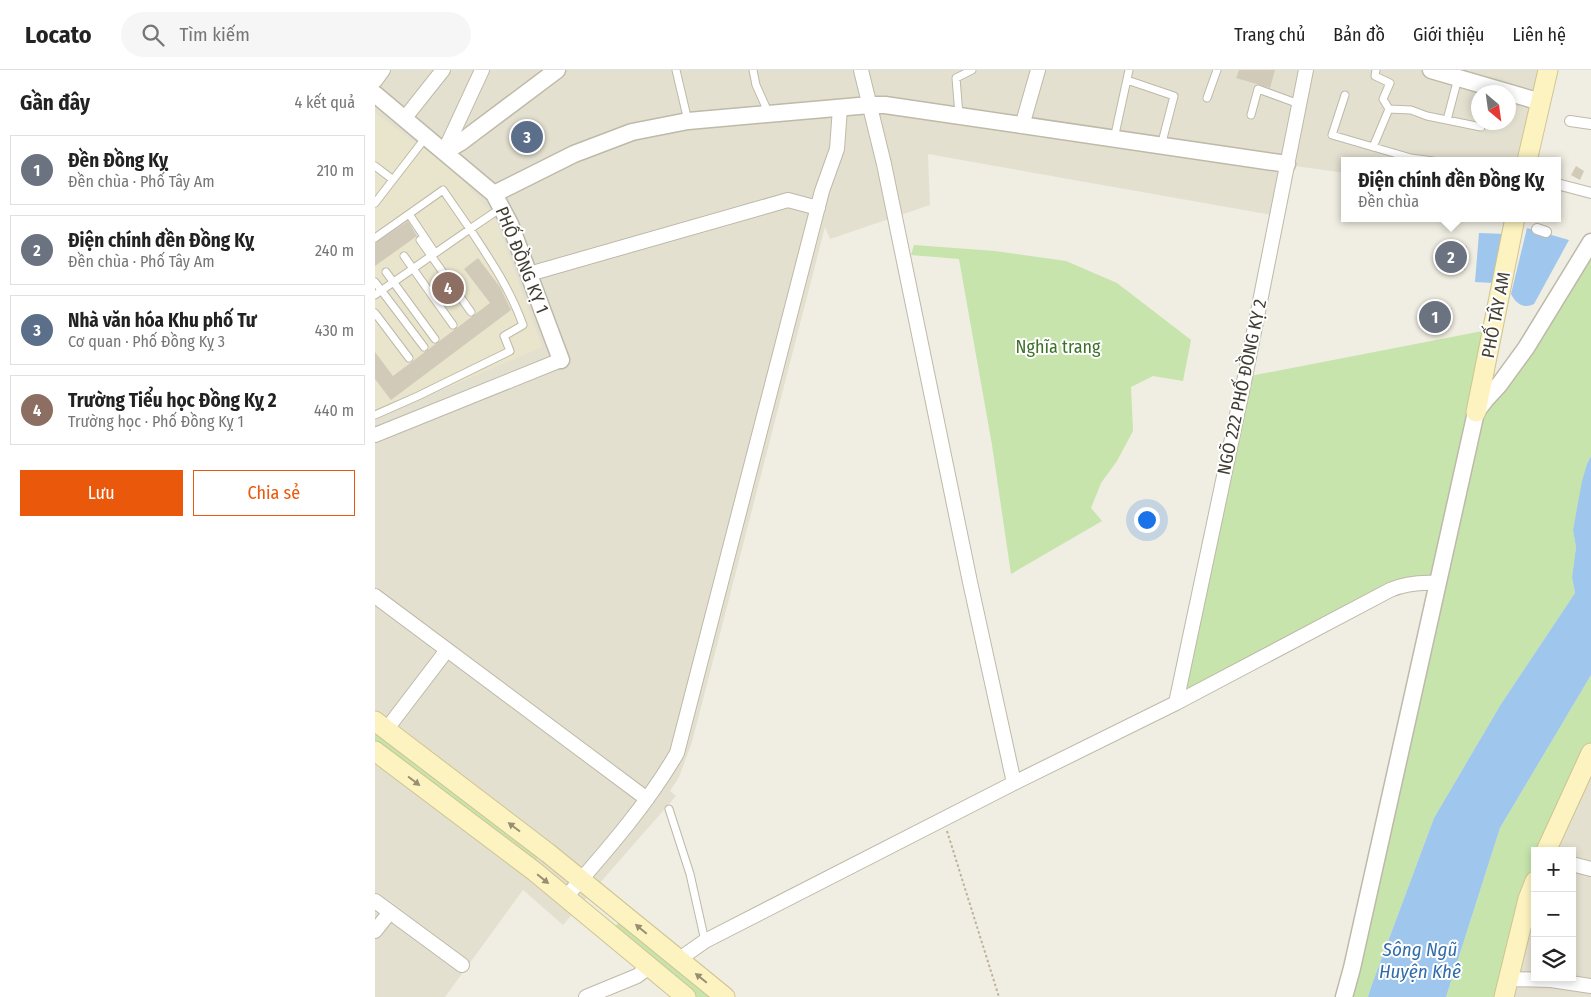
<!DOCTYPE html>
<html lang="vi">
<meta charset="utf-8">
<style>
:root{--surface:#fff;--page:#f6f6f6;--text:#222;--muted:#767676;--line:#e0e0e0;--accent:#ea580c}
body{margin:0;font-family:"Fira Sans Condensed",sans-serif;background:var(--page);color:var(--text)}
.controls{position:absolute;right:15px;bottom:15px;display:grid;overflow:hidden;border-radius:0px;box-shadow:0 2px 8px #0003}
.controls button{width:45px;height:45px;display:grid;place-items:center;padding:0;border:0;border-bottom:1px solid var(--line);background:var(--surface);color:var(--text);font:25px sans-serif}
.compass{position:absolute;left:1096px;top:15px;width:45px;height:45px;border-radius:50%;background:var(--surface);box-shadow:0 2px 8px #0003;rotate:151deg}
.you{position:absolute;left:771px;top:449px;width:18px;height:18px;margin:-12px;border:4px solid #fff;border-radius:50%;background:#1a73e8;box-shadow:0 0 0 8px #1a73e833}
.badge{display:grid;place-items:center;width:32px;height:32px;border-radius:50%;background:var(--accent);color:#fff;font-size:16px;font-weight:700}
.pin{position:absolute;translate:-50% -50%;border:2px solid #fff;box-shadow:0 1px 5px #0006}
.popup{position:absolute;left:966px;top:87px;width:220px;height:65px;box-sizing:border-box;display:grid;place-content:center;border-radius:0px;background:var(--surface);filter:drop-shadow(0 1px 4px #0005);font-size:16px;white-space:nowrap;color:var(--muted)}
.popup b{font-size:19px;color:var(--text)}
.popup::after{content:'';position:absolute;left:50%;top:100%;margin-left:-10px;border:10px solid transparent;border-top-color:var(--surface)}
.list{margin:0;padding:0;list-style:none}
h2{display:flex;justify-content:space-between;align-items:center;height:65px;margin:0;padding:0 20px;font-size:21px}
h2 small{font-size:16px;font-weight:400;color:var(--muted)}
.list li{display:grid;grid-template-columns:32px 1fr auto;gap:15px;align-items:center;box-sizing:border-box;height:70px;margin:0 10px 10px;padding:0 10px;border:1px solid var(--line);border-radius:0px}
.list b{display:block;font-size:19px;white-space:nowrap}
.list p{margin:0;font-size:16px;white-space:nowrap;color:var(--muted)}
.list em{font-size:16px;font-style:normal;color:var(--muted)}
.actions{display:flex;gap:10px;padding:15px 20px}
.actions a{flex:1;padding:11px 0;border:1px solid var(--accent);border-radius:0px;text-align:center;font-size:18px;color:var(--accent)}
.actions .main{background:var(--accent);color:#fff}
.icon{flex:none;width:28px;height:28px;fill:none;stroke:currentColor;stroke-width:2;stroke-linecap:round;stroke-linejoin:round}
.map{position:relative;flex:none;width:1216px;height:927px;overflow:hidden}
header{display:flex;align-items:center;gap:30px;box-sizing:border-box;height:70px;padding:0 25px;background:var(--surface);border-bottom:1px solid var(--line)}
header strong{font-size:24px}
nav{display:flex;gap:28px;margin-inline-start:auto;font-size:18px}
.search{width:350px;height:45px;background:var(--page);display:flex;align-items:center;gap:12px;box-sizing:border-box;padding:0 18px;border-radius:28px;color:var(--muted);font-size:19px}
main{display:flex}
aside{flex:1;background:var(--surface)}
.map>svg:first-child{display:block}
.residential{fill:#e4e0d0;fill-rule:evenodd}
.education{fill:#e9e4cc}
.green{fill:#c6e4ac}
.water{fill:#9fc6ed}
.building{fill:#d2cab8}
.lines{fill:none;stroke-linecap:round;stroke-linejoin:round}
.service-casing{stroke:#beb9a8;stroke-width:9}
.pedestrian-casing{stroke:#beb9a8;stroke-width:12}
.minor-casing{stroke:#beb9a8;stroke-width:16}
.tertiary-casing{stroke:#beb9a8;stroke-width:19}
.secondary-casing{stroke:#cfc493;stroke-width:21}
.path{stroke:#bdb397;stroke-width:2;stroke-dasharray:2.5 2.5;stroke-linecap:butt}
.service{stroke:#fff;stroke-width:7}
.pedestrian{stroke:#fff;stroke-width:10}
.minor{stroke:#fff;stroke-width:14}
.tertiary{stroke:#fff;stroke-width:16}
.secondary{stroke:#fcf3c0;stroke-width:19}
.oneway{fill:#968f72}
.labels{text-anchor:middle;stroke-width:4;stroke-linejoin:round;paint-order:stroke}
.street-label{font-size:18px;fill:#423d33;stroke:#fff}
.park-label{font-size:18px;fill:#3e7029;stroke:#fff}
.water-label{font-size:19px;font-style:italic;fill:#316ca9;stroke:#fff}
</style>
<header>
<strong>Locato</strong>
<div class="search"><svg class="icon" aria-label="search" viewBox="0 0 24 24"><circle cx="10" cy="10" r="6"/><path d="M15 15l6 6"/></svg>Tìm kiếm</div>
<nav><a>Trang chủ</a><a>Bản đồ</a><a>Giới thiệu</a><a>Liên hệ</a></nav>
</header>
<main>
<aside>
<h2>Gần đây<small>4 kết quả</small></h2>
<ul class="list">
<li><span class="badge" style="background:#6b7280">1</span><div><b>Đền Đồng Kỵ</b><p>Đền chùa · Phố Tây Am</p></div><em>210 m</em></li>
<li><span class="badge" style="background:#6b7280">2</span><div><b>Điện chính đền Đồng Kỵ</b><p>Đền chùa · Phố Tây Am</p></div><em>240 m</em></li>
<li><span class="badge" style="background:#5c6f8a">3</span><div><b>Nhà văn hóa Khu phố Tư</b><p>Cơ quan · Phố Đồng Kỵ 3</p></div><em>430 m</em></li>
<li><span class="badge" style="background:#8d6e63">4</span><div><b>Trường Tiểu học Đồng Kỵ 2</b><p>Trường học · Phố Đồng Kỵ 1</p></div><em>440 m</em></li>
</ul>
<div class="actions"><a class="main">Lưu</a><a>Chia sẻ</a></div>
</aside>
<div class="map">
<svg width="1216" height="927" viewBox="0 0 1216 927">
<rect width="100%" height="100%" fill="#f0ede2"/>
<path class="residential" d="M0,0h1173l-21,91h-182v12l-57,-8 -11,51 -349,-62 2,51 -100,34 -5,-12 -133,515 -13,35 -9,14 6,5 -113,129 -40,-35 -78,107h-70zM1104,22h30v30h-30z
M1216,668v259h-95l39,-145v126h37v-127h-37z"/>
<path class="education" d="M0,43l82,60 32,38 7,10 46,126 -167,72z"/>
<path class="green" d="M1216,172v214l-4,8 -14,66 3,17 -4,30 3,16 -74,111 -67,114 -63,169 -3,10h-24l94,-414 -18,-1 -244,121 69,-326 248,-48 -16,81z
M539,175l81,6 71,10 51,22 74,57 -8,41 -30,-5 -22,11 2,44 -16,30 -16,22 -10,25 11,13 -91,53 -19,-129 -33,-186 -48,-4z
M1216,605v77l-45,99h-11v35l-31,111h-58l54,-169z
M0,661l165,126 -4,2 -161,-118z
M244,853l14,10 76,64h-12l-80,-69 -1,-3z"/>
<path class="water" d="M1152,158l42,12 -35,64c-10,5 -18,0 -23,-10z
M1104,163l27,1 -12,49 -19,-1z
M1216,386v219l-91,153 -54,169h-78l3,-10 63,-169 67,-114 74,-111 -3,-16 4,-30 -3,-17 9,-49 5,-17z"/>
<path class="building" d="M864,0h36l-5,18 -34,-10z
M1201,96l8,5 -4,9 -9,-5z
M33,151l9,15 -42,30v-23z
M1073,174l19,2 -2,24 -19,-1v-6h-10l1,-13 10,1z
M103,188l22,29 11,23 -120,90 -16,-21v-27l18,24 97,-73 -26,-34z
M1045,236l32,2 -1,19 -32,-2z"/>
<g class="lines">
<defs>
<path id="service" d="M301,0l12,51
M378,0l3,15 13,29
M752,10l47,16 -13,50
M970,25l-13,40 79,23 22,3
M832,28l10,-28
M1014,39l22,1 16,6 54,11
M584,45l-3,-37 16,-8
M876,45l7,-26 41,15
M1072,50l11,-42
M739,69l15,-69
M998,77l16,-38 -6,-10 7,-16 -15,-7 1,-6
M0,96l17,13
M0,133l51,-66
M34,144l26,39
M0,168l68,-48 27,39 31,-21
M45,170l51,72
M29,186l49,69
M11,202l49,67
M0,212l49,65
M0,225l95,-66c21,32 40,60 53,96l-19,11 6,15 -92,45 -43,19
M0,243l34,45
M294,739l21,65 15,67"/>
<path id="pedestrian" d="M1195,51l21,3
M1182,114l34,9
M1162,159l9,3"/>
<path id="minor" d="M486,0l23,94 86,418 44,201
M0,11l8,-11
M29,49l39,-49
M647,56l16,-56
M69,82l38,-82
M154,204l259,-74 30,8
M0,365l186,-75
M0,526l272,203
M801,633l69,-326 61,-307
M11,660l61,-80
M1197,794l19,5
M191,827c40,-46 81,-92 111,-144l145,-562 15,-42 3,-41
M0,831l15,11
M0,861l15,-19 72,53
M303,890l27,-19 309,-158 162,-80 214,-113c16,-7 31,-8 48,-7
M1134,909l42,1 40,6
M211,927l51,-21 12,-9"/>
<path id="tertiary" d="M1056,0l110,32
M0,24l119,100 16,30 51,136
M69,82l17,-10 96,-72
M119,124l80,-40 58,-22 56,-11 182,-16h15l402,59
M969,927l8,-29 124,-556 10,-13 13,-14 27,-37 65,-106"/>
<path id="secondary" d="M1152,91l21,-91
M1101,342l39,-194
M0,651l173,132 177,144
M0,681l159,120 152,126
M1171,781l45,-98
M1129,927l24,-98 7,-18"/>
</defs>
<use href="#service" class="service-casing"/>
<use href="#pedestrian" class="pedestrian-casing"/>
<use href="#minor" class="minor-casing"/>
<use href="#tertiary" class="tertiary-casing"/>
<use href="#secondary" class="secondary-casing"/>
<path class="path" d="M572,761l52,166"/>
<use href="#service" class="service"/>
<use href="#pedestrian" class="pedestrian"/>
<use href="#minor" class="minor"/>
<use href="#tertiary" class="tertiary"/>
<use href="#secondary" class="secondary"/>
</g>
<defs><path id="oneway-solid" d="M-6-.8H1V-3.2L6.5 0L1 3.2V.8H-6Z" transform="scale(1.25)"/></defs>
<g class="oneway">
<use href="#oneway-solid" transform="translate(39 711) rotate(37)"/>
<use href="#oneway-solid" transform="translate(139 757) rotate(-143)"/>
<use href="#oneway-solid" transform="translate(168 809) rotate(39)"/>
<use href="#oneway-solid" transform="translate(266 859) rotate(-140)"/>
<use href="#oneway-solid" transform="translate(326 908) rotate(-141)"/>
</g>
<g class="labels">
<g class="street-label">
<text transform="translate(147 190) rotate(68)" y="6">PHỐ ĐỒNG KỴ 1</text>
<text transform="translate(1121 245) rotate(-79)" y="6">PHỐ TÂY AM</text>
<text transform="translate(867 317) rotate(-78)" y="6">NGÕ 222 PHỐ ĐỒNG KỴ 2</text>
</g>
<g class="park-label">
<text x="683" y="283">Nghĩa trang</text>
</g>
<g class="water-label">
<text x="1045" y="886">Sông Ngũ<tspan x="1045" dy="22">Huyện Khê</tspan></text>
</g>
</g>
</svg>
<div class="controls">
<button>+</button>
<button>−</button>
<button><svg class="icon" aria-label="layers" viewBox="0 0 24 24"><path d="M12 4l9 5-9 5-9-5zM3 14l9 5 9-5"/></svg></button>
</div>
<svg class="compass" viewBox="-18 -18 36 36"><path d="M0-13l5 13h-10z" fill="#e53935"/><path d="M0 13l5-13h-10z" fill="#767676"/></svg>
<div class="you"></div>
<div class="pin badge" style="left:1060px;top:247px;background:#6b7280">1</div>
<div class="pin badge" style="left:1076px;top:187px;background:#6b7280">2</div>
<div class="popup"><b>Điện chính đền Đồng Kỵ</b>Đền chùa</div>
<div class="pin badge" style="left:152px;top:67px;background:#5c6f8a">3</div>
<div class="pin badge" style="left:73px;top:218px;background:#8d6e63">4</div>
</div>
</main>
